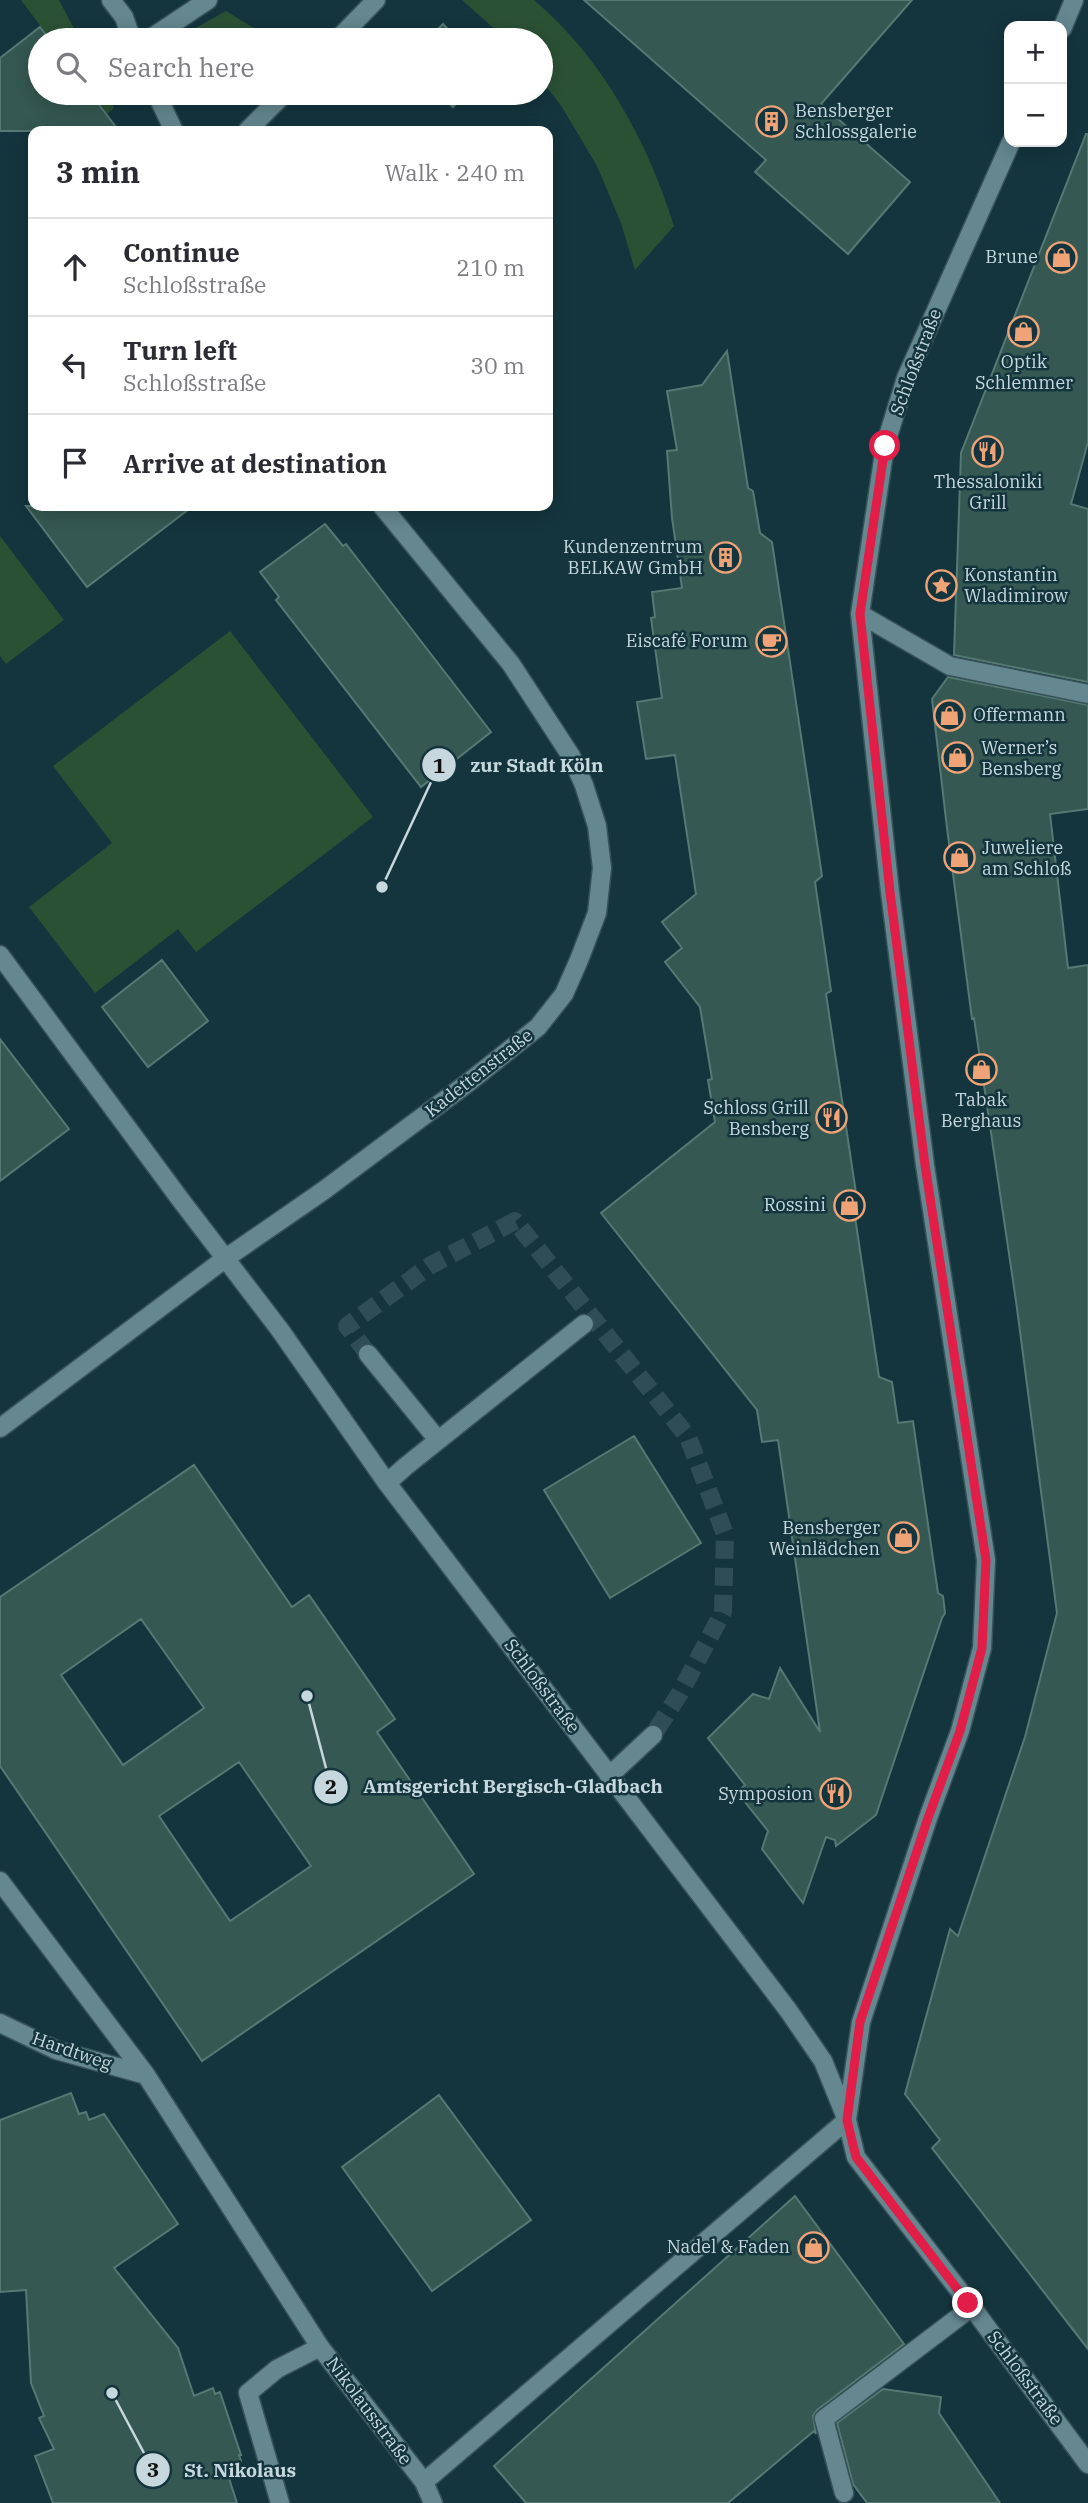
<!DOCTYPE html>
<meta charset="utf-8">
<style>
:root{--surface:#fff;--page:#f7f7f7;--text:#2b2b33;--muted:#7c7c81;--line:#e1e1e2}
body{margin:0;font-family:"IBM Plex Serif",serif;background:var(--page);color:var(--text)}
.controls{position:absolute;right:21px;top:21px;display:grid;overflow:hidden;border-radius:14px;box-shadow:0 4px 18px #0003}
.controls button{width:63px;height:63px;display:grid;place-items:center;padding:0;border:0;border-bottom:2px solid var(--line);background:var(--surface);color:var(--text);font:35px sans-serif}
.stop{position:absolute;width:21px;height:21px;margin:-16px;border:5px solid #e11d48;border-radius:50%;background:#fff}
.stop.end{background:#e11d48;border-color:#fff;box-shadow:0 2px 7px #0008}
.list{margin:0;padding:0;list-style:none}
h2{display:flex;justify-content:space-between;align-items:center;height:91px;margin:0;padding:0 28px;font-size:30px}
h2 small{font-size:23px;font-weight:400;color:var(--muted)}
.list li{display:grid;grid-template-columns:46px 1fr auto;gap:21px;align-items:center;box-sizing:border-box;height:98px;padding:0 28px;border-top:2px solid var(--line)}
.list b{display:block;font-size:26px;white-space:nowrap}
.list p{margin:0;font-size:23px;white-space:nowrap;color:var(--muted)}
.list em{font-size:23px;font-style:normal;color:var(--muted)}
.icon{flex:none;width:38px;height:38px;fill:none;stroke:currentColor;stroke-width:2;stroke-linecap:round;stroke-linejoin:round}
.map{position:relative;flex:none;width:1088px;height:2503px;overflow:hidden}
.search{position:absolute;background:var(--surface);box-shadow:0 4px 18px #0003;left:28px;top:28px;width:525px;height:77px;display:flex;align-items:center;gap:18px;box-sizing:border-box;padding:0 24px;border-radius:38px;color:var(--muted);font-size:26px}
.panel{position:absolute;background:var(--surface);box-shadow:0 4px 18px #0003;left:28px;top:126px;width:525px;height:385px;border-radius:14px}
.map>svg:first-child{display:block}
.green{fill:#2b5135}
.building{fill:#355852;stroke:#557973;stroke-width:2;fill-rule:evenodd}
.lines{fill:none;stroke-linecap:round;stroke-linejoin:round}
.minor-tunnel{stroke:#2f4d56;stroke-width:18;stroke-dasharray:18 9;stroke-linecap:butt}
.minor-casing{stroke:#375158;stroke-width:21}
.minor{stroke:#648790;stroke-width:18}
.route{stroke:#e11d48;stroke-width:9}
.labels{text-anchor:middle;stroke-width:5;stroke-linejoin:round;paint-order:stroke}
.poi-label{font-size:18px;fill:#c6d8dd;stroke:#14353e;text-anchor:end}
.street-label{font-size:18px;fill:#c6d8dd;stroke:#14353e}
.leader{fill:none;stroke:#c6d8dd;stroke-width:2.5}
.callout-dot{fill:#c6d8dd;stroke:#14353e;stroke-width:2.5}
.mark-label{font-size:21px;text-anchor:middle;font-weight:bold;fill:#111}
.callout-label{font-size:19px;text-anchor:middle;font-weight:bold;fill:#c6d8dd;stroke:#14353e;stroke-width:5;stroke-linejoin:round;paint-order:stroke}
</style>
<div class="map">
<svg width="1088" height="2503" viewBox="0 0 1088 2503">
<rect width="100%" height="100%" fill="#14353e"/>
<path class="green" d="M21,0h38l21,40h-29z
M462,0h72c69,59 113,140 140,226l-39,44 -14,-47 -24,-57 -35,-59 -21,-27v-40h-34z
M226,11l39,24 -3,5h-88z
M91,93h15l8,15 -7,6z
M0,536l64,84 -58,44 -6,-8z
M230,631l143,186 -177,135 -18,-23 -83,64 -66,-86 83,-64 -59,-77z"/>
<path class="building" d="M584,0h328l-91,104 89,78 -62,72 -93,-82 11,-12z
M443,24l15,16h-31z
M40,27l10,13h-10v53h50l29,38h-119v-73z
M438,93h28l-13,14z
M1086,134h2v308l-17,62 17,5v173l-134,-27 7,-202z
M727,351l21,137 5,3 7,42 12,9 50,334 -7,6 16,109 -5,3 30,199 -4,4 27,180 13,5 6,41 15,-2 25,172 5,3 2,17 -3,5 -66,197 -40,31 -1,-6 -9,-3 -23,66 -41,-54 6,-18 -31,-39 8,-7 -37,-47 45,-44 16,5 11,-31 40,64 -42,-292 -16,2 -5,-32 -156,-197 114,-91 -7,-42 4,-1 -12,-72 -35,-45 17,-14 -20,-26 34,-28 -21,-139 -29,4 -9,-57 25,-4 -11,-80 4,-1 -3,-25 30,-4 -10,-70 -5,-67 10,-1 -10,-59 35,-6z
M26,506h167l-106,81z
M325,524l18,22 3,-2 145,188 -70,55 -145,-187 3,-3 -19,-25z
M948,677l140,28v104l-38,5 18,154 20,-3v1384l-156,-201 8,-8 -35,-46 45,-165 8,7 67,-199 32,-124 -41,-312 -42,-283 -2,1 -25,-191 -15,-129z
M162,960l46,61 -60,46 -46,-60z
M0,1039l69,90 -69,52z
M634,1436l67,107 -91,55 -66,-108z
M194,1465l98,142 17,-12 86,124 -18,13 97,142 -272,187 -202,-295v-169zM141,1619l63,89 -81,57 -62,-90zM239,1762l72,104 -81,55 -71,-105z
M71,2093l8,21 7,-2 3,8 15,-6 74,110 -64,44 64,80 16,48 19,-8 2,6 5,-2 21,63h-2l2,6 -16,5 12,37h-184l-18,-47 19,-7 -15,-31 5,-2 -13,-33 -5,-93 -26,2v-172z
M439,2095l92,125 -99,71 -90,-124z
M795,2196l109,148 -87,66 -4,6 3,18 -2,-3 -86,72h-202l-32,-37z
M883,2389l58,8 -2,16 61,90h-133l-14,-19 -16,-61z"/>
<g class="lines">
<path class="minor-tunnel" d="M368,1354l-21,-28 84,-61 84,-44 173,216 37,97 -2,78 -43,81 -27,42"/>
<defs>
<path id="minor" d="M111,0l13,17 8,23
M1062,29l12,-29
M148,40l60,-40
M337,40l39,-40
M156,93l18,38
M247,131l38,-38
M860,614l90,52 138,28
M0,955l180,244 100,131 107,153 401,527 35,51 24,59 9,37 113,146 119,161
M368,1354l70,86
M0,1428l226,-170 97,-67 146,-109 69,-55 26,-33 15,-34 18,-47 5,-45 -5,-42 -13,-41 -13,-29 -60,-92 -129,-158
M387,1483l19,-17 178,-142
M609,1776l44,-41
M0,1881l146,194 174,272 104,135 9,21
M0,2023l56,27 90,25
M847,2120l14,-98 67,-204 32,-87 22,-83 4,-88 -61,-395 -35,-273 -30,-278 25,-168 21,-68 105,-236
M424,2482l423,-362
M844,2493l-20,-74 148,-112
M280,2503l-32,-110 29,-24 43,-22"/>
</defs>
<use href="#minor" class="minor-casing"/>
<use href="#minor" class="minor"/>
</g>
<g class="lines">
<path class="route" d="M885,446l-25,168 30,278 35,273 61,395 -4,88 -22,83 -32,87 -68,204 -13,98 9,37 112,146"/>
</g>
<defs>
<symbol id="building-ring" viewBox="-11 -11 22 22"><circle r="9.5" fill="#14353e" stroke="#efa376" stroke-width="1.5"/><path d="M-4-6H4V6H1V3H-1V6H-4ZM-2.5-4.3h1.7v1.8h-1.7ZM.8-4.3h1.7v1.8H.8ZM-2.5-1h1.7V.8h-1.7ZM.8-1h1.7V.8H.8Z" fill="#efa376"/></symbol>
<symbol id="shop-ring" viewBox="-11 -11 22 22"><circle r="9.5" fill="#14353e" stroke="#efa376" stroke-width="1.5"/><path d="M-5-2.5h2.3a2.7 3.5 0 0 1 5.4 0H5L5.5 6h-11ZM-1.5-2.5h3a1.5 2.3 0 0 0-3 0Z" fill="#efa376"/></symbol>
<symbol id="restaurant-ring" viewBox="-11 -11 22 22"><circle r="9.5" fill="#14353e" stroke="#efa376" stroke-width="1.5"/><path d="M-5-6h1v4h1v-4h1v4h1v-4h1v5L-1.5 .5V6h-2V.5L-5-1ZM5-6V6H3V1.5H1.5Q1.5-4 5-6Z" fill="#efa376"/></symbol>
<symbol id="sight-ring" viewBox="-11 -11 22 22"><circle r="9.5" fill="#14353e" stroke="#efa376" stroke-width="1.5"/><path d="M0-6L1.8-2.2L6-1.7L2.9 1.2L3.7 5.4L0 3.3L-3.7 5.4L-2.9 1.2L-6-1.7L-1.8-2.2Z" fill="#efa376"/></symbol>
<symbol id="cafe-ring" viewBox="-11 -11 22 22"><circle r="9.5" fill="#14353e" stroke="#efa376" stroke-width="1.5"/><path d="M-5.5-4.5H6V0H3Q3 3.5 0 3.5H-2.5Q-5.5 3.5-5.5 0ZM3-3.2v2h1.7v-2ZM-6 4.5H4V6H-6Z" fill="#efa376"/></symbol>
</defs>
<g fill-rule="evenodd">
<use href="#building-ring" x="754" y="104" width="35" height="35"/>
<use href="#shop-ring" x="1044" y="240" width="35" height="35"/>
<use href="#shop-ring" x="1006" y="314" width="35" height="35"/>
<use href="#restaurant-ring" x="970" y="434" width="35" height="35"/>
<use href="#building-ring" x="708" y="540" width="35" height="35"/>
<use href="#sight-ring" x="924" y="568" width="35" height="35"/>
<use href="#cafe-ring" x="754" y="624" width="35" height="35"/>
<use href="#shop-ring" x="932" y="698" width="35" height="35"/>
<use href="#shop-ring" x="940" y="740" width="35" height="35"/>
<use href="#shop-ring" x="942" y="840" width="35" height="35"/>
<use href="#shop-ring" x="964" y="1052" width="35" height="35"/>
<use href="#restaurant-ring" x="814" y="1100" width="35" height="35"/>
<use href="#shop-ring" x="832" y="1188" width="35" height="35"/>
<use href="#shop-ring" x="886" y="1520" width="35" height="35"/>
<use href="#restaurant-ring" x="818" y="1776" width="35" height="35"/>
<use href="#shop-ring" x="796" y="2230" width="35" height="35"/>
</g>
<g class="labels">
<g class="poi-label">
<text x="795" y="117" text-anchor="start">Bensberger<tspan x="795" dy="21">Schlossgalerie</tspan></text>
<text x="1038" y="263">Brune</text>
<text x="1024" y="368" text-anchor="middle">Optik<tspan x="1024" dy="21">Schlemmer</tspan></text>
<text x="988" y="488" text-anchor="middle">Thessaloniki<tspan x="988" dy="21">Grill</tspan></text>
<text x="703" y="553">Kundenzentrum<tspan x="703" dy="21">BELKAW GmbH</tspan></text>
<text x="964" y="581" text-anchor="start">Konstantin<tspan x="964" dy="21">Wladimirow</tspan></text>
<text x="748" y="647">Eiscafé Forum</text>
<text x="973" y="721" text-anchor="start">Offermann</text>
<text x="981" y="754" text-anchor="start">Werner’s<tspan x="981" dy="21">Bensberg</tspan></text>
<text x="982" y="854" text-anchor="start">Juweliere<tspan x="982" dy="21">am Schloß</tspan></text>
<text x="981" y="1106" text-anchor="middle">Tabak<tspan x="981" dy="21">Berghaus</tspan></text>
<text x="809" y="1114">Schloss Grill<tspan x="809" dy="21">Bensberg</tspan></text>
<text x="826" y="1211">Rossini</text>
<text x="880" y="1534">Bensberger<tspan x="880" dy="21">Weinlädchen</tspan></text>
<text x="813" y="1800">Symposion</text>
<text x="790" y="2253">Nadel &amp; Faden</text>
</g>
<g class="street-label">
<text transform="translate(916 362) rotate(-69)" y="6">Schloßstraße</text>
<text transform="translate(479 1073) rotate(-38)" y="6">Kadettenstraße</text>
<text transform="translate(542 1686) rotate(53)" y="6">Schloßstraße</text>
<text transform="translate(72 2051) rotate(19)" y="6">Hardtweg</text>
<text transform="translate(1025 2378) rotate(53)" y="6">Schloßstraße</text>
<text transform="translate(369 2411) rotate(53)" y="6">Nikolausstraße</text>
</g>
</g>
<path class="leader" d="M382 887L439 765M307 1696L331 1787M112 2393L153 2470"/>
<g class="callout-dot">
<circle cx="382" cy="887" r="7"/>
<circle cx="307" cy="1696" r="7"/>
<circle cx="112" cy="2393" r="7"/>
<circle cx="439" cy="765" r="18"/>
<circle cx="331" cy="1787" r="18"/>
<circle cx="153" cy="2470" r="18"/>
</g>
<g class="mark-label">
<text x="439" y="773">1</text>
<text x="331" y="1794">2</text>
<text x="153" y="2477">3</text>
</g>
<g class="callout-label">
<text x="537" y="772">zur Stadt Köln</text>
<text x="513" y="1793">Amtsgericht Bergisch-Gladbach</text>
<text x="240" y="2477">St. Nikolaus</text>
</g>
</svg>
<div class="controls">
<button>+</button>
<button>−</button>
</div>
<div class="stop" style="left:885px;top:446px"></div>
<div class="stop end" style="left:968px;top:2303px"></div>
<div class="search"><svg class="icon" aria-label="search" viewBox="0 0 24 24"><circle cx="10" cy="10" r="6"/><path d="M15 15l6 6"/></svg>Search here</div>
<section class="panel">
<h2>3 min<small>Walk · 240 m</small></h2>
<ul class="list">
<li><svg class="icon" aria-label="ahead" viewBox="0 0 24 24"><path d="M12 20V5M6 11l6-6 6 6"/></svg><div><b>Continue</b><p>Schloßstraße</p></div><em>210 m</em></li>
<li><svg class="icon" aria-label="left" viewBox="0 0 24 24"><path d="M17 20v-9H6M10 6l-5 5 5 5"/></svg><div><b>Turn left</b><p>Schloßstraße</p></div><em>30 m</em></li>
<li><svg class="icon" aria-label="arrive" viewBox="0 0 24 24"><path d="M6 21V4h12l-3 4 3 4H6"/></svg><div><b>Arrive at destination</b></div></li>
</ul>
</section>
</div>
